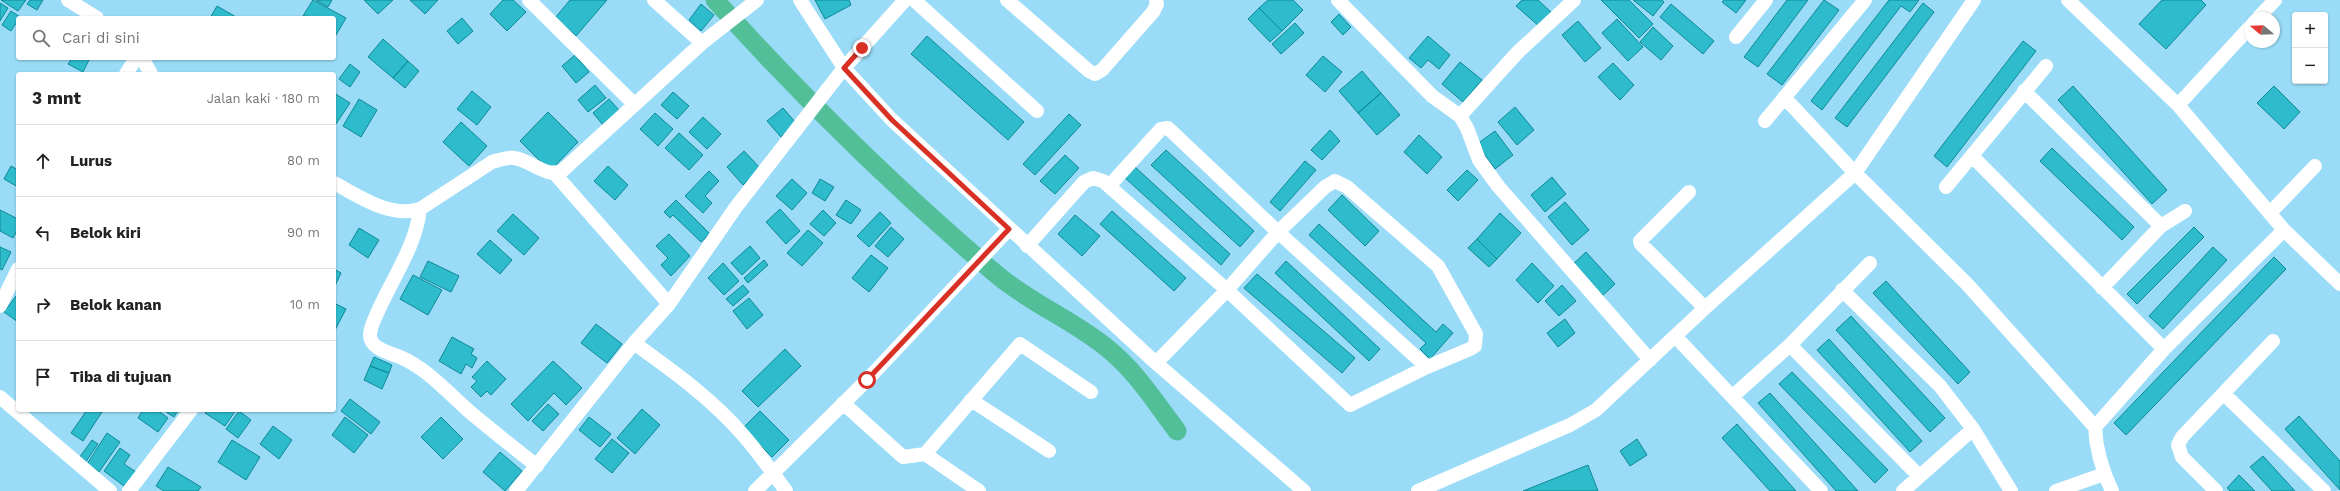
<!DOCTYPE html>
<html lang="id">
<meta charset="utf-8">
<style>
:root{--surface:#fff;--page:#f2f2f2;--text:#222;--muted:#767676;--line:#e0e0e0}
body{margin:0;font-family:"Work Sans",sans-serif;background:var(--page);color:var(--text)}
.controls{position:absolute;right:12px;top:12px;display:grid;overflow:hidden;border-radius:4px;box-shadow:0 1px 3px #0004}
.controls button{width:36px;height:36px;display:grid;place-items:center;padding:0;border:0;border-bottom:1px solid var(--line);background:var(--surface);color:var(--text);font:20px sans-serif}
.compass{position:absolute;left:2244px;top:12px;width:36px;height:36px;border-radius:50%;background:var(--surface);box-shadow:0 1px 3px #0004;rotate:289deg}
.stop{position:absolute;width:12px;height:12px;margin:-9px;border:3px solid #d93025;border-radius:50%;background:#fff}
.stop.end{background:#d93025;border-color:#fff;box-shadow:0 1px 4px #0008}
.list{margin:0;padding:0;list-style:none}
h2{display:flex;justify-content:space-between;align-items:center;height:52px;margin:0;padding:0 16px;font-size:17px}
h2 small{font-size:13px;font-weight:400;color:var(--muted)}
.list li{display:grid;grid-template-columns:26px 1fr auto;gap:12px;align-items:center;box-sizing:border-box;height:72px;padding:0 16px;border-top:1px solid var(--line)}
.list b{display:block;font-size:15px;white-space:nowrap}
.list em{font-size:13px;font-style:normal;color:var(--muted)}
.icon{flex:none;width:22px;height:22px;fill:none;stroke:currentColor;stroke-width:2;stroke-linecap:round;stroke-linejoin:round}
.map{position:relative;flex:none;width:2340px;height:491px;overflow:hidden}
.search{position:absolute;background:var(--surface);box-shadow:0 1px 3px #0004;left:16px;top:16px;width:320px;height:44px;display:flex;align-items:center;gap:10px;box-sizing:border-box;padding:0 14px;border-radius:4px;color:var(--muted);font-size:15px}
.panel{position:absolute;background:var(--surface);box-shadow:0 1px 3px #0004;left:16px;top:72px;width:320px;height:340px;border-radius:4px}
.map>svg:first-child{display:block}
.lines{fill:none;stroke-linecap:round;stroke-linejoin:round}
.canal{stroke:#53bf99;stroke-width:19}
.building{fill:#2ebccd;stroke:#0d8996}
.street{stroke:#fff;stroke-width:14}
.route{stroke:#d93025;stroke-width:5}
</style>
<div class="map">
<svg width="2340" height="491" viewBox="0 0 2340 491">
<rect width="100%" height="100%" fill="#9adcf8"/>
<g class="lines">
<path class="canal" d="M715,0c87,97 181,189 281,274 34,29 77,46 111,74 29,23 48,54 70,83"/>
</g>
<path class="building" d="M1,0h25l-8,11z
M30,0h13l-6,10 -10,-6z
M313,0l33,18 -10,17 -2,-1v-16l-31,-2z
M316,0h16l-4,7z
M364,0h29l-15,14z
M410,0h28l-13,14z
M503,0h10l13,12 -19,19 -17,-17z
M570,0h37l-31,36 -21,-18z
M815,0h34l2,5 -26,14z
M1268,0h25l10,10 -21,21 -23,-23z
M1522,0h16l14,13 -12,14 -24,-21z
M1601,0h28l24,24 -14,14z
M1633,0h29l2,2 -11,14z
M1724,0h22l-10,13 -14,-11z
M1787,0h21l-50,67 -14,-10z
M1824,0l15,10 -57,75 -15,-11z
M1889,0h30l-9,12 -9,-6 -79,104 -11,-9z
M2162,0h39l5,5 -40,44 -27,-25z
M0,3l8,5 -8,13z
M1923,3l11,9 -87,115 -12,-9z
M701,4l13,11 -13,16 -12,-11z
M1671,4l43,37 -11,13 -43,-37z
M217,6l21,12h-28z
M1259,8l23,23 -12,11 -22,-23z
M11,11l9,6 -9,14 -9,-6z
M1339,14l12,13 -8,8 -12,-13z
M462,18l11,13 -15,13 -11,-13z
M1617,19l26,28 -15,14 -26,-28z
M1578,21l23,27 -16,14 -23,-27z
M1295,23l9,10 -23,21 -9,-10z
M1653,27l20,19 -12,14 -21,-18z
M927,36l97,86 -16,18 -97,-86z
M1428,36l22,19 -11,14 -11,-9 -7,8 -12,-10z
M383,39l25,22 -15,17 -25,-21z
M2023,41l13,10 -89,116 -13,-11z
M575,55l14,17 -13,11 -14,-17z
M1323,56l19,16 -17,20 -19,-17z
M72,58h18l-7,14 -15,-8z
M408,61l11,10 -14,17 -12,-10z
M1460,62l22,18 -19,22 -21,-18z
M1613,63l21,22 -14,15 -22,-23z
M350,64l10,8 -10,15 -11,-8z
M1362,71l19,22 -23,20 -19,-22z
M595,85l11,13 -18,14 -10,-12z
M2073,86l94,104 -15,14 -94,-104z
M2274,86l26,26 -16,17 -27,-26z
M472,91l19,16 -14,18 -20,-16z
M673,92l16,14 -12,13 -16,-14z
M334,93l16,10 -14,21 -2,-1z
M1381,93l19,22 -23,20 -19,-22z
M359,99l18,11 -16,27 -18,-11z
M609,99l10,11 -16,15 -10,-12z
M1515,107l19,23 -17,15 -19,-23z
M783,108l13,15 -15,14 -14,-16z
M548,112l30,30 -28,29 -30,-30z
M655,113l18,16 -15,17 -18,-17z
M1069,114l12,11 -46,50 -12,-11z
M703,117l18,17 -14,15 -18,-17z
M461,122l26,24 -18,20 -26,-24z
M1330,130l10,11 -18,19 -11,-10z
M1495,131l18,24 -18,14 -18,-25z
M679,133l24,22 -14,15 -24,-22z
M1419,135l23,22 -15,17 -23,-22z
M2052,148l82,79 -12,13 -82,-79z
M1166,150l88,81 -14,16 -89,-82z
M744,151l17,18 -18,16 -16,-18z
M1065,155l14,13 -24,26 -15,-13z
M1305,161l11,9 -36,41 -10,-9z
M11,166l7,4v17l-14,-8z
M608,166l20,19 -13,15 -21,-19z
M1134,166l96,88 -9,11 -97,-88z
M1467,170l11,10 -20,21 -11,-11z
M709,171l10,10 -14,15 7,7 -9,10 -18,-17z
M1552,177l14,17 -21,18 -14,-17z
M792,179l15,14 -15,17 -16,-14z
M820,179l14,8 -9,14 -13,-8z
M1342,195l37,36 -14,15 -37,-36z
M676,200l34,34 -9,8 -28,-27 -3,3 -6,-6z
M846,200l15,10 -10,14 -15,-9z
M1565,202l24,28 -17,15 -24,-28z
M780,209l20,22 -14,13 -20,-22z
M0,210l18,9v9l-5,10 -13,-7z
M823,210l13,13 -12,13 -14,-12z
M1112,211l74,67 -12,13 -74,-67z
M880,212l11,11 -22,24 -12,-11z
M1500,213l21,20 -24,26 -20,-20z
M513,214l26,24 -15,17 -27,-24z
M1075,215l25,21 -18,20 -24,-22z
M1319,224l117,108 7,-8 10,9 -23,26 -10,-10 6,-6 -117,-108z
M891,227l13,12 -16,18 -13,-11z
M2194,227l10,10 -67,67 -10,-10z
M359,228l20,12 -11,18 -19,-13z
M808,230l15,13 -21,23 -15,-13z
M669,234l21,22 -19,20 -10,-11 7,-7 -12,-12z
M1477,239l20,20 -8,8 -21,-19z
M490,240l22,20 -12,14 -23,-20z
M750,246l10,12 -18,17 -11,-12z
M0,247l11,5 -9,18 -2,-1z
M2213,247l14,13 -64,69 -14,-13z
M1586,252l29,32 -15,14 -29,-32z
M871,255l17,13 -19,24 -17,-14z
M2274,257l12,12 -160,166 -12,-12z
M764,260l4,5 -20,18 -4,-5z
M428,261l31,15 -8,16 -31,-15z
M1286,261l94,88 -11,12 -94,-88z
M723,263l16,18 -15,14 -16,-17z
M1532,263l22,23 -16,17 -22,-23z
M334,269l7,4 -7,15z
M1257,274l98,84 -13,15 -98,-85z
M413,275l29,15 -14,25 -28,-16z
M1886,281l84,91 -12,12 -85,-91z
M743,285l6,7 -16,14 -7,-7z
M1562,285l14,16 -17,15 -14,-15z
M16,296l2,1v25l-14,-10z
M749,298l14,17 -16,14 -14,-18z
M334,303l12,6 -11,21 -1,-1z
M1851,316l94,102 -15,14 -94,-102z
M1565,319l10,14 -17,14 -11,-14z
M596,324l26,20 -15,19 -26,-20z
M452,337l22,12 -3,5 6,4 -5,10 -6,-4 -5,10 -22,-13z
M1829,339l93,102 -12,11 -93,-102z
M785,349l16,17 -43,41 -16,-16z
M374,357l18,8 -3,8 -19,-7z
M487,361l19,18 -15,16 -4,-4 -6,6 -10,-10 6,-6 -5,-4z
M553,361l29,27 -16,17 -12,-12 -26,28 -17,-17z
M370,366l19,7 -7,16 -18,-9z
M1792,372l96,98 -13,13 -96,-99z
M1770,393l88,98h-22l-78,-88z
M350,399l30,23 -9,12 -30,-23z
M548,404l11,10 -16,17 -11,-10z
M642,409l18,16 -25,29 -18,-16z
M87,410l15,2 -19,29 -12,-8z
M143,410h14l11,8 -10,14 -20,-14z
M163,410h15l-4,7z
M207,410h29l-11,16 -20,-13z
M239,411l12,9 -13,18 -12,-9z
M760,411l29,29 -17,17 -29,-29z
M2299,416l41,45v29l-55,-61z
M345,417l23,18 -14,18 -22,-18z
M441,417l22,22 -20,20 -22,-22z
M589,417l22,17 -11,13 -21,-17z
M1737,424l59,67h-26l-48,-53z
M273,426l19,14 -13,19 -19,-15z
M107,433l13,9 -21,30 -12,-8z
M612,439l17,14 -17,20 -17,-14z
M1637,439l10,16 -17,11 -10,-15z
M92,440l6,4 -13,19 -6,-5z
M232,440l28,17 -14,23 -28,-18z
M120,448l10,7 -6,9 15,10 -11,15 -24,-18z
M500,452l22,19 -17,20 -22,-19z
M2263,456l32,35h-23l-22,-24z
M1588,465l10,26h-75z
M168,467l33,20 -3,4h-34l-8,-5z
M2239,475l16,16h-25l-3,-3z"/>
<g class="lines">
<path class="street" d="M68,0l29,18
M529,0l105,104
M654,0l48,43
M800,0l44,68 48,52 264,243 148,128
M914,0l123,111
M1007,0l82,71 6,3 7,-4 51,-58 4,-8 -1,-4
M1338,0l94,96 28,20 7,12 12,32 19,26 152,174
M2068,0l110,105 106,125 56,54
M2258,18l17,-18
M1736,37l30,-37
M142,58l9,16
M126,74l10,-16
M2024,91l137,135
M1784,97l71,76 112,111 128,143c1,23 7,43 17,64
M2178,105l72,-78
M1460,116l57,-63 57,-53
M1765,121l100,-121
M1972,156l192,193
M555,174l114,130
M334,183c27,14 55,35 86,26l72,-47c7,-2 14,-5 22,-4 17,2 31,20 48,13l140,-128 55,-43
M1110,185l51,-56 7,-1 110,104 149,135
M1946,187l100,-121
M1689,192l-49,49 1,3 64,64
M420,209c-4,36 -26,67 -41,100 -3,7 -9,18 -9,26 0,14 20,18 30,22 28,12 48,36 71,56 22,18 44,36 66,53
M2270,213l45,-47
M1027,246l57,-64 9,-4 10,3 124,109 123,115 77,-38 43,-18 5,-3 1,-12 -38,-68 -91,-79 -12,-6 -10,6 -47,45 -51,58 -71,73
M2102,288l59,-62 24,-15
M1842,290l98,96 33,43
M0,306l18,-37
M1675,336l146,155
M634,343c39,28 78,56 109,92 16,18 29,37 43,56
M1790,345l129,131
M2224,394l100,97
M1733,396l57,-51 80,-82
M0,397l110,94
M971,400l78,51
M843,403l60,54 22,-3 54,37
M2095,427l69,-78 120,-119
M925,454l95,-110 71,48
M129,491l62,-81
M516,491l118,-148 35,-39 67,-97 108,-139 61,-68
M755,491l112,-111 142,-151
M1418,491l152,-66 26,-15 109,-102 150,-135 119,-173
M1903,491l70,-62 38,62
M2056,491l48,-17
M2216,491l-34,-34 -4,-12 4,-8 91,-96"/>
</g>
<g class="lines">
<path class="route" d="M862,48l-18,20 48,52 117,109 -142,151"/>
</g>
</svg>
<div class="controls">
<button>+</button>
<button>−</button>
</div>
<svg class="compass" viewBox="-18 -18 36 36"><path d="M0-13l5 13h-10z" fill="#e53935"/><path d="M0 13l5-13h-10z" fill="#767676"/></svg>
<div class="stop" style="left:867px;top:380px"></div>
<div class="stop end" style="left:862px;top:48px"></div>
<div class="search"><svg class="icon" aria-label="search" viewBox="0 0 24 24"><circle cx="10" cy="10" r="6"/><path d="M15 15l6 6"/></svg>Cari di sini</div>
<section class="panel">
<h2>3 mnt<small>Jalan kaki · 180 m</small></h2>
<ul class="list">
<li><svg class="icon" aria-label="ahead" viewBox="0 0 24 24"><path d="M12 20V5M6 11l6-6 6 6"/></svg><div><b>Lurus</b></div><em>80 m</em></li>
<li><svg class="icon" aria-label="left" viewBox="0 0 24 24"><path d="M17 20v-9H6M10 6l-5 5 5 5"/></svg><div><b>Belok kiri</b></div><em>90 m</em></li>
<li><svg class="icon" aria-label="right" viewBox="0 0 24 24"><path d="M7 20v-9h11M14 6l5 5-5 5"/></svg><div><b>Belok kanan</b></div><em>10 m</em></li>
<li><svg class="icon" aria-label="arrive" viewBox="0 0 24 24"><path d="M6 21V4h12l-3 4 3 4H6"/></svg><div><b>Tiba di tujuan</b></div></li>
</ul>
</section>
</div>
